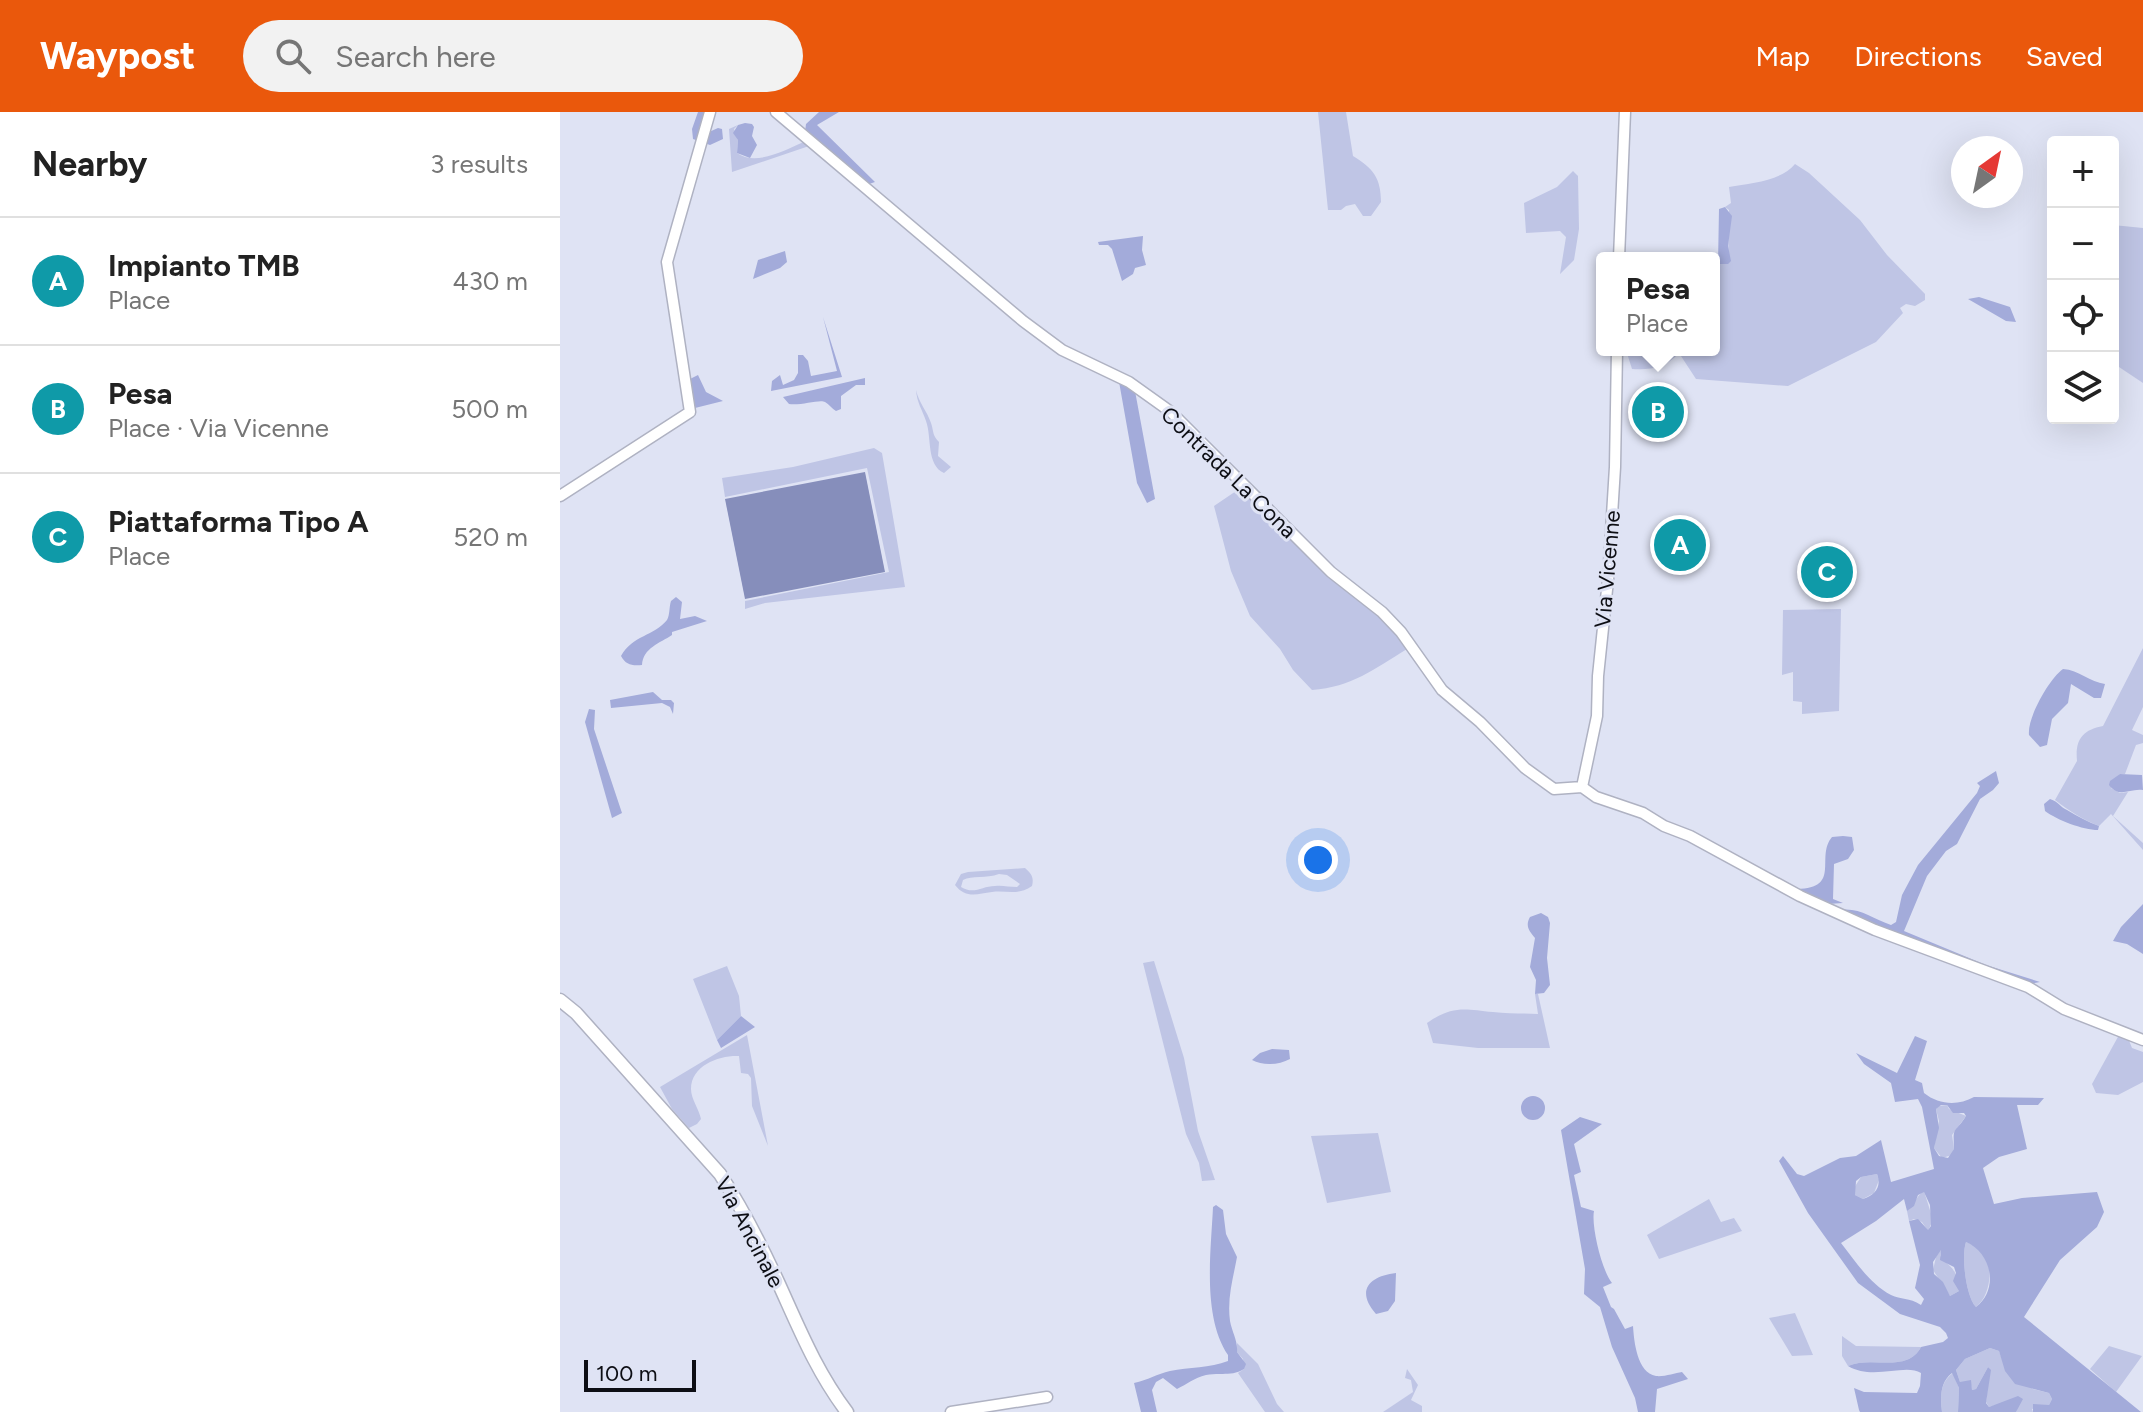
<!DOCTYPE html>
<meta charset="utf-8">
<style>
:root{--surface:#fff;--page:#f2f2f2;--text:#222;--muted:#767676;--line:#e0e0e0;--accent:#ea580c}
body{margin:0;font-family:Figtree,sans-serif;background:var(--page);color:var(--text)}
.controls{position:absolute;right:24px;top:24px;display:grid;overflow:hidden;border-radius:8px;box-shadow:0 8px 32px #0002}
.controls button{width:72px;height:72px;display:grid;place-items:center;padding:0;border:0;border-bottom:2px solid var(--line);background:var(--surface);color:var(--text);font:40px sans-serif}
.compass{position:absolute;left:1391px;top:24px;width:72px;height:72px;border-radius:50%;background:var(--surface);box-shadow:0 8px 32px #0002;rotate:33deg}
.scale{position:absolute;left:24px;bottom:20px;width:112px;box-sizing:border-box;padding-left:8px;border:4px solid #0d0e14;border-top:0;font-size:22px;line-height:28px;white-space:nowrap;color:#0d0e14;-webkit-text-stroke:6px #dfe3f4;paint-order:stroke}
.you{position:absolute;left:758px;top:748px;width:28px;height:28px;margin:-20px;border:6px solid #fff;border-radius:50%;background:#1a73e8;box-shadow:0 0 0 12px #1a73e833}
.badge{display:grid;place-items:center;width:52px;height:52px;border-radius:50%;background:var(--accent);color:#fff;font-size:26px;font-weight:700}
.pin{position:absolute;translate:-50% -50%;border:4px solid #fff;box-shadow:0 2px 8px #0006}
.popup{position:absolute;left:1036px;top:140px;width:124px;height:104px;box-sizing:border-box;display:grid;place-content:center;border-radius:8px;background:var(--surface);filter:drop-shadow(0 2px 6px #0005);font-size:26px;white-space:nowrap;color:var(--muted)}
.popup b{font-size:30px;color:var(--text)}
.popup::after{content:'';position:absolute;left:50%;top:100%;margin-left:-16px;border:16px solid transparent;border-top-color:var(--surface)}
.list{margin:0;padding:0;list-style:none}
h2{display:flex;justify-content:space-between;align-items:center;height:104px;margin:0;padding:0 32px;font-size:34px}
h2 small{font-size:26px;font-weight:400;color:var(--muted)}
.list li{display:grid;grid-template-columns:52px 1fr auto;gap:24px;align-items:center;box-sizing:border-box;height:128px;padding:0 32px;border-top:2px solid var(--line)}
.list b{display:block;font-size:30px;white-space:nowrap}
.list p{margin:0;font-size:26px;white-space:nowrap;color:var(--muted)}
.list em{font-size:26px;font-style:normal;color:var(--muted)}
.icon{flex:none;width:44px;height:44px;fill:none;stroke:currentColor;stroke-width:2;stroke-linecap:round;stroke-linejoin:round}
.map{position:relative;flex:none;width:1583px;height:1300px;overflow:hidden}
header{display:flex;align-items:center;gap:48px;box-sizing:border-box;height:112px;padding:0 40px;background:var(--accent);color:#fff}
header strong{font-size:38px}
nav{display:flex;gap:44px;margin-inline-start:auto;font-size:28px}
.search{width:560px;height:72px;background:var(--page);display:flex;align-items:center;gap:20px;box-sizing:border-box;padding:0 28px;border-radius:44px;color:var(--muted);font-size:30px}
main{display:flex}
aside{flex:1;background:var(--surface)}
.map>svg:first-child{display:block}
.green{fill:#bfc5e5;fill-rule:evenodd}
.forest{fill:#a3abda;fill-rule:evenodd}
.water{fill:#868ebb}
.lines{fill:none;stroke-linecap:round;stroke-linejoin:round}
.minor-casing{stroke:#afb2c2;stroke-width:13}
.major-casing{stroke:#afb2c2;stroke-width:15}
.minor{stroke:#fff;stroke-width:10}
.major{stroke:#fff;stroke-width:12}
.labels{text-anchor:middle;stroke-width:6;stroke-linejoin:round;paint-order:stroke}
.street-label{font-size:22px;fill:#0d0e14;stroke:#dfe3f4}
</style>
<header>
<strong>Waypost</strong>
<div class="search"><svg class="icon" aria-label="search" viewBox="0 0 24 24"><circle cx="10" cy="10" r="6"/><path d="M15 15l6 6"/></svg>Search here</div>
<nav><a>Map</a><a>Directions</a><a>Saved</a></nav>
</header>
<main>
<aside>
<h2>Nearby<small>3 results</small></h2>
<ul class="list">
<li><span class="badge" style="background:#0f9aa8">A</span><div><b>Impianto TMB</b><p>Place</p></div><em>430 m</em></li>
<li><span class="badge" style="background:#0f9aa8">B</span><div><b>Pesa</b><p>Place · Via Vicenne</p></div><em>500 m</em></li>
<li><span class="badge" style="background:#0f9aa8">C</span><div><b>Piattaforma Tipo A</b><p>Place</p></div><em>520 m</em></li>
</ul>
</aside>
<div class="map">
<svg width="1583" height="1300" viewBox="0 0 1583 1300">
<rect width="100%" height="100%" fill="#dfe3f4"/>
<path class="green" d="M758,0h28l7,44c20,12 28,22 28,46l-10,14h-8l-8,-12 -9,2 -5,4h-13z
M178,13l-4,4 4,11 -1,13c19,14 50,-4 69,-12l6,4 -80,27 -3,-43z
M1235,52l14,9 51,47 27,35 38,39v6l-10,6 -9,-2 -6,4 3,5 -27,29 -88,44 -92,-7 -17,-26c-14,15 -27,17 -47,16l-6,-19h88c0,-30 5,-56 4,-86h10l1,-54 -4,-3 6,-4 -2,-16c22,-4 52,-6 66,-23z
M1013,59l5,5 1,53 -5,31 -14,14 6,-37 -6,-6 -34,2 -2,-30 33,-16z
M1553,113l30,3v155l-30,-20z
M356,278c3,13 11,21 15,33 3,9 1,12 8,19l-1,14 13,11 -7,6c-18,-8 -12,-36 -18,-52 -4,-12 -9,-18 -10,-31z
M314,336l8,5 23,134 -140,16 -20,6v-8l144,-29 -22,-104 -142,29 -3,-19 71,-11z
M682,375l141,129 24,33c-33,20 -55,38 -95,41l-19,-20 -13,-21 -30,-33 -19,-45 -17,-65z
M1281,497l-2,102 -37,3v-12l-9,-1v-29l-11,3 1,-65z
M1583,536v59l-11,23 11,5v8l-7,2 -11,29h-5l-9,14 9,5 8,-1 -15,24 30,27v7l-32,-36 -12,12c-16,-6 -31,-16 -44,-26l22,-39c-2,-21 5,-31 26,-35z
M465,756c7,6 9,10 7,18 -13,10 -26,4 -40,6 -15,2 -26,7 -37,-7l6,-11 7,-2zM439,762l8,1 13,9 -3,3c-8,0 -15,-2 -22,-1 -13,0 -21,9 -34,1l2,-7c9,-5 23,-1 36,-6z
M594,849l30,97 14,73 17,49 -13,1 -3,-18 -13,-29 -43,-171z
M167,854l12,30 2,20 -24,24 -24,-61z
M975,882h3l12,54h-72l-45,-5 -6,-20c26,-18 37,-14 66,-11 15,2 30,1 45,2z
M187,923l21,111 -16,-40 -1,-28 -3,-4 -7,-1 -2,-17c-19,-1 -48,9 -48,33 0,10 8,20 10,30l-4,5 -8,4 -17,-19 -12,-22z
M1559,923l9,3 4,10 11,4v30l-25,13 -22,-2 -4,-9z
M1387,993l2,4 17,7 -14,19 2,14 -2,6 -10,3 -8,-10 5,-27 -3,-12 2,-3z
M818,1021l13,59 -64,11 -16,-67z
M1317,1062l2,6 -5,13 -11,6 -8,-4 -1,-7 7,-11z
M1364,1079l9,29 -5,11 -6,-9 -8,-3 -5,2 -2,-10c8,-6 8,-14 17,-20z
M1149,1087l12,23 13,-4 8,13 -83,28 -12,-24z
M1406,1130c4,2 9,3 12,6 18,13 13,48 -2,59 -10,-10 -15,-51 -10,-65z
M1382,1136l-2,8c15,16 16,12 19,35l-9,5 -17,-26 3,-13z
M1235,1201l18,42 -21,1 -23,-38z
M1282,1224l14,10 65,1c-14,27 -50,8 -73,19l-6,-10z
M677,1231l21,21 19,40 7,8h-19l-27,-39 6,-4 -1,-10 -6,-7z
M1549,1234l33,10 -26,36 -26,-23z
M1430,1236l9,3 3,8 31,30 16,4 3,6 -3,6 -17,4 1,3h-17l1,-3 -21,-4 -7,2 -3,-5 4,-32 -2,-3 -12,22 -4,1 -1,-5 -11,-3 -4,-12 9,-11z
M847,1257l11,16 -7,15 11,6v6h-39l30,-20 -2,-12 -6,-2z
M1393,1261l6,15 -1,24h-16c-2,-15 -2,-30 11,-39z"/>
<path class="forest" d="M138,0h10l1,20 9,-4 4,1 1,10 -13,6 -17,-6 -1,-10z
M259,0h20l-22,13 58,57 -9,3 -61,-53 1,-8z
M185,11l7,1 2,3 -2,9 5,9 -7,13 -13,-5 1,-13 -5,-7 5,-8z
M1165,95l7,9 -4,30 3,15 -3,3h-10l1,-55z
M583,124l-1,14 4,15 -11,3 -2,6 -11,7 -10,-32 -4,-4h-9l-1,-3z
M225,139l2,11 -7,6 -27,11 5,-19z
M1419,185l31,10 6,15 -10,-1 -38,-22z
M263,205l19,60 -71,14 1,-10 8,-6 3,10 11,-5 4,-7v-18h5l5,6 3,15 26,-5z
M138,263l8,17 17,9 -28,7 -5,-29z
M558,264l17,15 20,108 -8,4 -10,-20z
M305,266v7h-9l-15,11v13l-5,2c-4,-2 -7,-7 -11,-9 -5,-3 -25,4 -36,2l-6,-7z
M116,485l6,5 -2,17 15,-3 12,5 -35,11v3c-12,8 -29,13 -30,30 -10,1 -16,0 -21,-9 12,-21 33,-20 46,-36 3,-5 2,-13 4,-19z
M1503,557c16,1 27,13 42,15l-4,14h-7l-23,-14 -3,19 -16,16 -5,26 -7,2 -11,-12c-2,-17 20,-56 34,-66z
M93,580l9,8h9l3,3 -1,11 -3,-7 -8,-4 -51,5 -1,-8z
M29,597l6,1 -1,19 28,84 -10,5 -27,-96z
M1436,659l3,12 -6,7 -13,9 -23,45 -11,7 -19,25 -23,55 82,34 54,17 -10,2 -128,-47 -63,-27c21,-3 32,8 52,15l5,-3 6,-27 16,-30 59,-72 3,-7 -3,-3z
M1560,662l22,1 1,15c-14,-2 -23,9 -34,-5l1,-4z
M1490,687c9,3 10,8 17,11 10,6 21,12 32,16l-1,4c-15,0 -41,-10 -53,-19l-1,-7z
M1283,724l9,1 2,13 -6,9 -14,5 -1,35 10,4 -15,1 -31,-15c45,-1 18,-32 35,-52z
M1583,792v50l-16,-10 -14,-3 8,-14z
M981,801l7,4 2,6 -3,35 3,27 -6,8 -9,1 1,-14 -6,-13 5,-29c-6,-7 -10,-12 -5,-21z
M181,904l14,11 -34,21 -4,-8z
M1355,924l12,5 -12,39 7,3 2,10c15,12 34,13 50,4l70,1 -6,7h-21l10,44 -28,8 -16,11 11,36 28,-6 75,-6 7,20 -7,15 -37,33 -36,57 117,95h-108v-8l16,1 3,-6 -3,-6 -34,-9 -10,-13 -6,-20 -9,-3 -25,11 -9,11 4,12 11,-2 1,10 4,-1 12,-22 3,3 -5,33 3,4 29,-11 5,3 -7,13h-58l1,-24 -7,-15c-12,9 -12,25 -10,39h-82l-1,-2 -5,-22 10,4 53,1 3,-7 1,-13c-16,-10 -48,8 -73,-7 23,-11 59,8 73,-19l22,-5 5,-4 -2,-5 -6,-6 -40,-13 -42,-31 -50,-70 -29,-52 4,-5 14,18 7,2 36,-18 16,-2 25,-16 10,42 43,-13 -12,-62 -4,-8 -23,3 -4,-19 -27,-19 -8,-11 41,20zM1381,993h6l6,8h11l2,3c-12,19 -13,8 -12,33l-6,9 -9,-2 -5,-8 5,-20 -3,-19zM1317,1062c5,13 -2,21 -14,25l-8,-4 1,-14 5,-4zM1364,1080l6,13 1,21 -3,4 -10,-11 -9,2 11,44 -5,23 9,11 -3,6c-12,-8 -20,-5 -30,-10 -21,-11 -36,-34 -50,-52l35,-22 28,-22 3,12 7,-5 4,-11zM1406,1130c26,11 33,48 10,65 -10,-10 -15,-51 -10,-65zM1381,1138l-1,10 14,7 2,6 -3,8 6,10 -9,5 -7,-14 -9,-8 -1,-12z
M712,937l17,1 1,9c-11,6 -27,7 -38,1l8,-7z
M961 996a12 12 0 1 1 24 0a12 12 0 1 1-24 0Z
M1020,1005l22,7 -28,20 7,28 -7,3 7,32 13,4c-3,15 8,60 18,72l-9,4 8,20 3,2 11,20 8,-3c1,15 4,47 23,50 8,1 19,-3 26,-4l6,7 -31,10 -2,23h-17l-3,-14 -23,-51 -12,-40 -16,-13 1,-25 -24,-139z
M656,1093l7,5 3,24 11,23c-4,22 -10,41 -7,64 2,11 8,20 7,31l9,12 -2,5c-13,8 -24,3 -38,6 -12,3 -19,9 -29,14l-14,-11 -7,4 -4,8 5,22h-16l-7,-29c14,-3 23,-9 36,-12 19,-4 40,-3 58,-10v-6c-26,-39 -17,-103 -15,-148z
M836,1161l-1,28 -7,10 -12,3c-21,-24 -6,-38 20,-41z"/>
<path class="water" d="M305,360l20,100 -140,27 -20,-100z"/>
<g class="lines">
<defs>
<path id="minor" d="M216,0l247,209 39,29 67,32 42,30 160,160 51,40 19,20 41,58 38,32 45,46 29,21 28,-2
M1059,146l6,-146
M0,384l130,-84 -23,-150 43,-150
M1022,675l14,10 47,16 21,13 26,10 110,60 75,34 153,57 36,22 79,31
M1022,675l15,-71 1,-40 10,-96 7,-113 2,-117
M391,1300l96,-15"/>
<path id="major" d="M0,888l16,13 144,161c22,34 41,71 58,108 21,46 38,89 69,130"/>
</defs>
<use href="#minor" class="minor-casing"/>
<use href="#major" class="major-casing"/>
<use href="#minor" class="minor"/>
<use href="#major" class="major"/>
</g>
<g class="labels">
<g class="street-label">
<text transform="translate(669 360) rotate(44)" y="8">Contrada La Cona</text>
<text transform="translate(1047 457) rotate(-85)" y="8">Via Vicenne</text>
<text transform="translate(190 1120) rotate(62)" y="8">Via Ancinale</text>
</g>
</g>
</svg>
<div class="controls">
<button>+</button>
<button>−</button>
<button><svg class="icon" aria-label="locate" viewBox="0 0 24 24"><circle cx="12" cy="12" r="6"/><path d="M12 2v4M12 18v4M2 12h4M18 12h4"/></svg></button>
<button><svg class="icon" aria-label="layers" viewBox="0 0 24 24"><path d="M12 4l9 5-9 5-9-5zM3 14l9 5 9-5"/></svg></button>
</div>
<svg class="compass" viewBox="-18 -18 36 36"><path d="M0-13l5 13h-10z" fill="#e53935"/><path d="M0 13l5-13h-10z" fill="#767676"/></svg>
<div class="scale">100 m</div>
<div class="you"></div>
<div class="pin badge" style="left:1120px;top:433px;background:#0f9aa8">A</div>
<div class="pin badge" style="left:1098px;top:300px;background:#0f9aa8">B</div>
<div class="popup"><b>Pesa</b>Place</div>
<div class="pin badge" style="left:1267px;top:460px;background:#0f9aa8">C</div>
</div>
</main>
